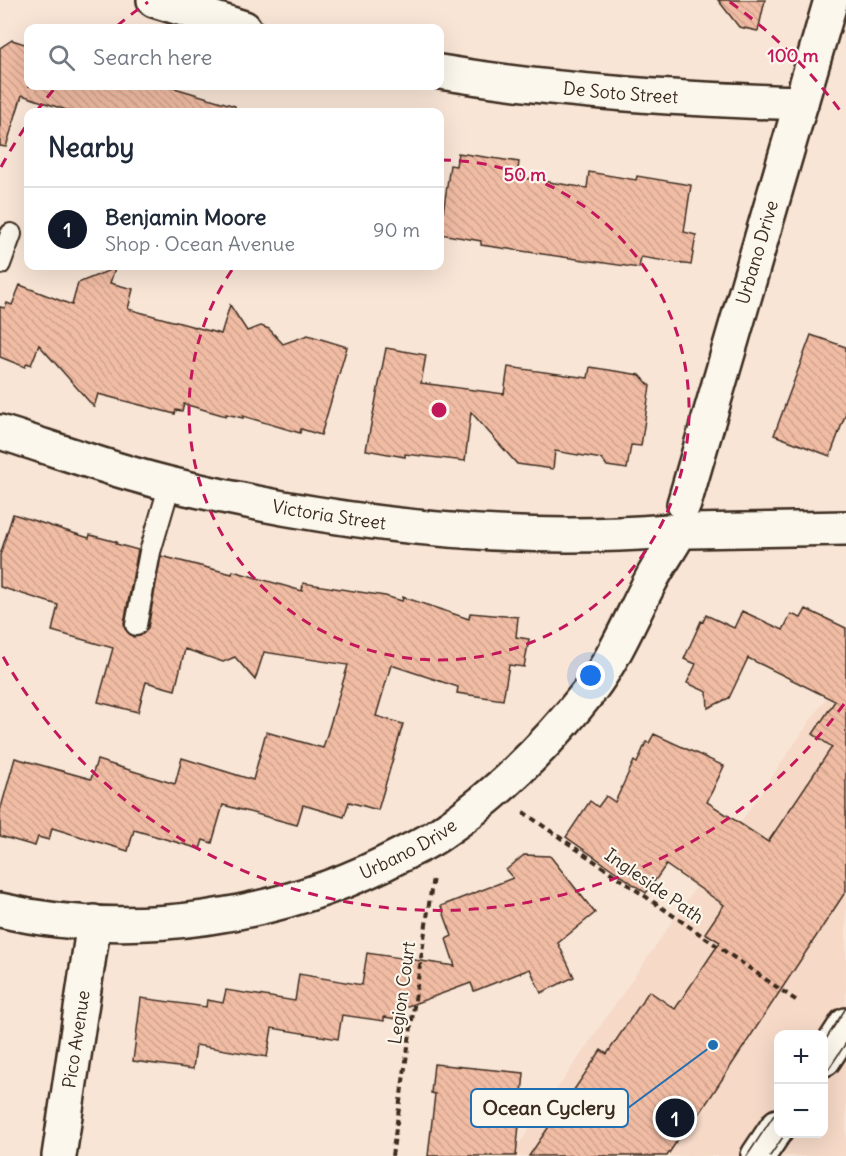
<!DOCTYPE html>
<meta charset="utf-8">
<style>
:root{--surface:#fff;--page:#f6f6f7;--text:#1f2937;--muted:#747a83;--line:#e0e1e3;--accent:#111827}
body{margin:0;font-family:Delius,sans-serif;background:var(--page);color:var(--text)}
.controls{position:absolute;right:18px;bottom:18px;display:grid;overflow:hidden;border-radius:12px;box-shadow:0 6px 24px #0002}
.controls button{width:54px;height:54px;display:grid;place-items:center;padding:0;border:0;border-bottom:2px solid var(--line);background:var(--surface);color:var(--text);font:30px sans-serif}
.you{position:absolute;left:591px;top:676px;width:21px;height:21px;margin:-15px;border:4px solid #fff;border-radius:50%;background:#1a73e8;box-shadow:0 0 0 9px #1a73e833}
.badge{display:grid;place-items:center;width:39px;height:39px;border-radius:50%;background:var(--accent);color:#fff;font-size:20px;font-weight:700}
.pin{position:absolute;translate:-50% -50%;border:3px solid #fff;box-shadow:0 2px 6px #0006}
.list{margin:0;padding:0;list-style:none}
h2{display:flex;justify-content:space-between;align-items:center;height:78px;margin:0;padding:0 24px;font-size:26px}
h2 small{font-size:20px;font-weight:400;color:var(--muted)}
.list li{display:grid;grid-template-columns:39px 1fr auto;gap:18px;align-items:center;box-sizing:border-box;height:84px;padding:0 24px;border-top:2px solid var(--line)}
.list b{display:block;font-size:22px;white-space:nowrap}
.list p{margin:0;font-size:20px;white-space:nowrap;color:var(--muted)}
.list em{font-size:20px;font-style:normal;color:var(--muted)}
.icon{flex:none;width:33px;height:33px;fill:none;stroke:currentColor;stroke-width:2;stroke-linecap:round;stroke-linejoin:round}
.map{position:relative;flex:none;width:846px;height:1156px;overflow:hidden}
.search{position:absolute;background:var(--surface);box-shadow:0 6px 24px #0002;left:24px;top:24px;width:420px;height:66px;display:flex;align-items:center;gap:15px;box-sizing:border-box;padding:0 21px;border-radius:12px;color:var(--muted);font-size:22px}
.panel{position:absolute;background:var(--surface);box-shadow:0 6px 24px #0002;left:24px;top:108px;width:420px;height:162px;border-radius:12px}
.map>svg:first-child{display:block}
.built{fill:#f6d9c7;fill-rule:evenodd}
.building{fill:url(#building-back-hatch);stroke:#3b2a1e;stroke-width:1.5}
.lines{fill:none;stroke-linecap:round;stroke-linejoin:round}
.service-casing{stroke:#3b2a1e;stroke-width:24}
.minor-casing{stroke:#3b2a1e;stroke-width:38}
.secondary-casing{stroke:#3b2a1e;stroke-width:38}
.path{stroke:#3b2a1e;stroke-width:4;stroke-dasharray:6 4.5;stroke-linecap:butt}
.service{stroke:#fbf7ec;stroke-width:20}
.minor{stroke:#fbf7ec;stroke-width:33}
.secondary{stroke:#fbf7ec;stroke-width:33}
.tram{stroke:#3b2a1e;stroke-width:1.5}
.ring{fill:none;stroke:#c2185b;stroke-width:3;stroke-dasharray:10 8}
.labels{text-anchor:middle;stroke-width:4.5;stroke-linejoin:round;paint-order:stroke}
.street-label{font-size:18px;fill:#3b2a1e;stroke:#fbf7ec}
.centre{fill:#c2185b;stroke:#fbf7ec;stroke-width:3}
.ring-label{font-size:18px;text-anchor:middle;font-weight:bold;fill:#c2185b;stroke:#fbf7ec;stroke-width:4.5;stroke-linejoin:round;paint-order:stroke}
.leader{fill:none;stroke:#1f6fb2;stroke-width:2}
.callout-dot{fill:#1f6fb2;stroke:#fbf7ec;stroke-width:2}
.callout{fill:#fbf7ec;stroke:#1f6fb2;stroke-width:2}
.callout-label{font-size:20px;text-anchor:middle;font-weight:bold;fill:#3b2a1e}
</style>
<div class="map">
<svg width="846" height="1156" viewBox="0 0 846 1156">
<defs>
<pattern id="building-back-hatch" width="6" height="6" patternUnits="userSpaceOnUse" patternTransform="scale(1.5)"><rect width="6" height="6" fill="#f1bca4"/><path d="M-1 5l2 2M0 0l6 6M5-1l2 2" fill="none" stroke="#d0a28d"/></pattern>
</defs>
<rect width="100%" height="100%" fill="#f8e5d6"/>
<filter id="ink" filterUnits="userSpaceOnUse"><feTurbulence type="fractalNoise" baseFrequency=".0167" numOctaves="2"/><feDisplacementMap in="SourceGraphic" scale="12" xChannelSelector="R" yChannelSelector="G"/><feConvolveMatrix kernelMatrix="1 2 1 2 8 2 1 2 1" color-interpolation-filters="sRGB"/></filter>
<g filter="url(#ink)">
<path class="built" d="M826,698l20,13v445h-335zM778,1034h46v100h-46z"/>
<path class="building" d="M718,0h47l-7,31 -19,-4z
M12,40l16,5v41h140l67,20 -1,6h-162l-50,-17 -16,52 -6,-1v-98z
M458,153l61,9 -2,15 70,11 2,-16 47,8 1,-4 54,9 -7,47 12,3 -5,30 -50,-8 -2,11 -158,-23v-4l-41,-7 10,-69 6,1z
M115,268l-5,15 23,6 -5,20 93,25 9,-29 17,26 14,-5 8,3 14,15 25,-9 39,12 -26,88 -20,-6 -1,4 -57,-17v2l-17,-4v2l-42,-12 -2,7 -6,-1 -1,4 -77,-20 -4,13 -55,-62 -8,20 -4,-2 -2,4 -25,-10v-50l5,1 2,-5 5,2 8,-20 52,20 6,-22z
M811,335l35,12v66l-16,43 -56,-21z
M386,348l40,7 -5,28 83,11 4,-27 80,11 2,-11 50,8 10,11 -9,60 -10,-1 -4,24 -20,-3 -5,-7 -47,-8 -2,18 -36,-5 -46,-52 -6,49 -60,-7v3l-39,-7z
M13,514l76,24 1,-3 27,7 -1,2 22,6 -14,73 1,6 8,8 7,-1 8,-8 13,-72 71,18 1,-3 69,20 1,-8 82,13 17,5 1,-4 66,22 1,-6 48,4 -2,20 13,2 -5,28 -15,-2 -6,35 -46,-7 1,-6 -67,-22 -15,51 27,8 -25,86 -29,-8 -5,15 -41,-12 -6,20 -74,-20 -11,38 -9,-3 -3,9 -66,-19 -6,21 -76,-23 -3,12 -11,-3 -3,9 -35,-10v-25l15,-53 76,21 6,-19 78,24 7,-26 71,22 13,-48 57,16 25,-83 -84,-13 -9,28 -20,-23 -12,5 -38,-13 -10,41 -29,-8 -8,30 -40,-10 15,-54 -61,-17 6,-26 -58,-18v-32z
M806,609l40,19v263l-148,225 -3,-2 -28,42h-138l72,-106 6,4 42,-63 26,18 45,-67 -15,-9 19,-28 -58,-40 -20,28 -80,-56 24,-36 8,6 8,-11 9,6 19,-41 3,2 9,-21 3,1 5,-9 70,32 -17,36 61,40 64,-95 -19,-13 22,-33 -87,-43 -19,40 -21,10 -1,-16 -20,-9 9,-19 -12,-5 17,-38 2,1 3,-7 28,13 8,-17 41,19 8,-16 10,4z
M524,855l26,1 45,57 -37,30 16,34 -33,16 -11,-24 -56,22 -3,-8 -66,24 -2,13 -19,-3v4l-42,-6 -4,24 -66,-11 -5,29 -71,-12 -3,24 -60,-8 8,-63 65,9 1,-7 16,3 3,-13 69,11 4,-27 63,11 5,-32 88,13 -9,-27 6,-3 -11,-30 72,-28 -7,-8z
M434,1064l90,9 -8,83h-88l7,-62 -4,-1z"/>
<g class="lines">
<defs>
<path id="service" d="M0,264l11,-30
M136,625l14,-73 20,-68"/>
<g id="minor">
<path d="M154,0l90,28"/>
<path id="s1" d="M440,72c120,20 240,27 361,31"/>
<path id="s2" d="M0,432c60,19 121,41 182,55 159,37 324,57 487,44"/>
<path id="s3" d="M684,504l147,-504"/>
<path d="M691,531l155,-3"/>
<path id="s4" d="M0,910c132,31 282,8 401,-55 13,-7 28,-13 40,-22 57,-39 107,-89 150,-144 25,-33 40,-71 59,-107 8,-16 19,-31 28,-47"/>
<path id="s5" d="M59,1156l35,-234"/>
</g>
<path id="secondary" d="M824,1059l22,-34
M758,1156l20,-30"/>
</defs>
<use href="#service" class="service-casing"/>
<use href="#minor" class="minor-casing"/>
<use href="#secondary" class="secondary-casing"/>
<path class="path" d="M523,812l274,189
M392,1156l41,-279"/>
<use href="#service" class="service"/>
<use href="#minor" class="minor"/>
<use href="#secondary" class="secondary"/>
<path class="tram" d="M824,1042l22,-34
M824,1076l22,-33
M747,1156l31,-47
M770,1156l15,-22"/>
</g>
</g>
<g class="ring">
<path d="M441 160A250 250 0 1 1 234 267"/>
<path d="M844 704A501 501 0 0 1 1 653M1 167A501 501 0 0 1 26 126M36 112A501 501 0 0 1 55 88M117 26A501 501 0 0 1 148 2M730 2A501 501 0 0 1 844 116"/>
</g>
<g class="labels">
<g class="street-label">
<text dy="6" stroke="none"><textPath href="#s1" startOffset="182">De Soto Street</textPath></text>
<text dy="6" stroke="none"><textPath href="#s3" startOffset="262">Urbano Drive</textPath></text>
<text dy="6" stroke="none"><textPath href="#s2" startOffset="340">Victoria Street</textPath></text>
<text dy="6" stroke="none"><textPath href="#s4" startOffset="422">Urbano Drive</textPath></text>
<text transform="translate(654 886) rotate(35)" y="6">Ingleside Path</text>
<text transform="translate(402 993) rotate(-82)" y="6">Legion Court</text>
<text dy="6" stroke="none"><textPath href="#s5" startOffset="118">Pico Avenue</textPath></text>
</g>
</g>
<circle cx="439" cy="410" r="9" class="centre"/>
<g class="ring-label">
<text x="793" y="62">100 m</text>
<text x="525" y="181">50 m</text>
</g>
<path class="leader" d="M713 1045L628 1108"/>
<circle class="callout-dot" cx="713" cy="1045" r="6"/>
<rect class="callout" x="471" y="1089" width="157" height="38" rx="6"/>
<g class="callout-label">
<text x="549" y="1115">Ocean Cyclery</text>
</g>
</svg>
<div class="controls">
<button>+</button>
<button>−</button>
</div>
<div class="you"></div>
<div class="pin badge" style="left:675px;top:1118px">1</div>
<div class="search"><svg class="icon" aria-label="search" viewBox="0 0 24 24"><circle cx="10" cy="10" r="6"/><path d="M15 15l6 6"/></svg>Search here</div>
<section class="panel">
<h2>Nearby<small></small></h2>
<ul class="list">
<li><span class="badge">1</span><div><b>Benjamin Moore</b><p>Shop · Ocean Avenue</p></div><em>90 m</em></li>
</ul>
</section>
</div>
